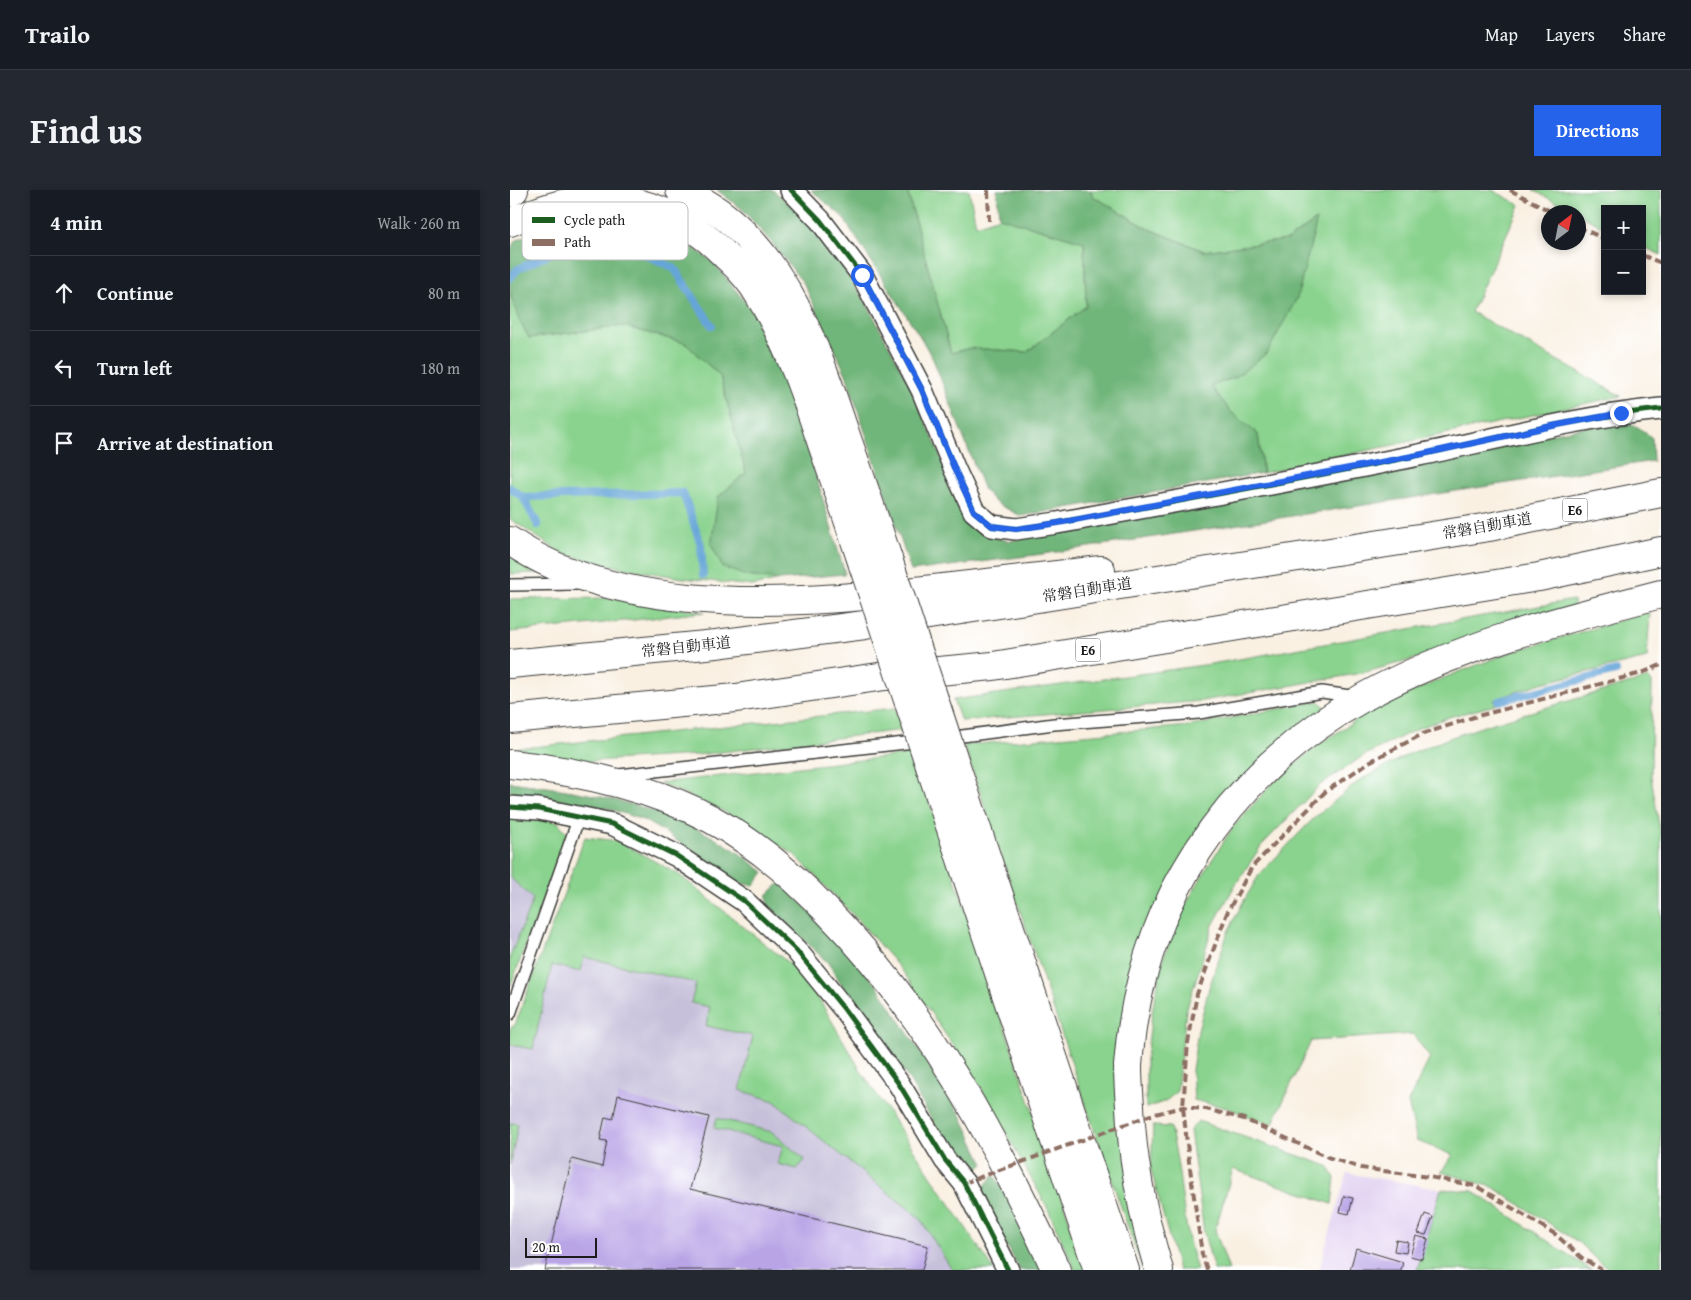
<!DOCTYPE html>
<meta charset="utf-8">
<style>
:root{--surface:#171b24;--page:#242831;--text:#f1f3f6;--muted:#9ea1a6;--line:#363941;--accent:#2563eb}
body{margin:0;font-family:"Gentium Book Plus","Noto Serif JP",serif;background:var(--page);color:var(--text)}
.controls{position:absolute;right:15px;top:15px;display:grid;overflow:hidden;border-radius:0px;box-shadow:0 2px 8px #0003}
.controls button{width:45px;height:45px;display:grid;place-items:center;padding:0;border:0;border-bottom:1px solid var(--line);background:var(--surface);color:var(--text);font:25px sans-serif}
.compass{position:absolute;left:1031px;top:15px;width:45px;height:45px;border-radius:50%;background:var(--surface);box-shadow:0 2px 8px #0003;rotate:32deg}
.scale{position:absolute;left:15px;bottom:12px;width:72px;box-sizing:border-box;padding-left:5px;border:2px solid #1c1c1c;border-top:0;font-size:14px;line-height:18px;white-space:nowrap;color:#1c1c1c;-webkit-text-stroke:4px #fff;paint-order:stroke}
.stop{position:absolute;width:15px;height:15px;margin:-11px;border:4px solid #2563eb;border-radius:50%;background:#fff}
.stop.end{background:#2563eb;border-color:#fff;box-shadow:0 1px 5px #0008}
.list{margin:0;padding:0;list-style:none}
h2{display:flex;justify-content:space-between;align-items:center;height:65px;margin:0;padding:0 20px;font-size:21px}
h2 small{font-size:16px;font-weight:400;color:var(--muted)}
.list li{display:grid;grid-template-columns:32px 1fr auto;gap:15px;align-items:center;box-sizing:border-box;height:75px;padding:0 20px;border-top:1px solid var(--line)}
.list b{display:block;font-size:19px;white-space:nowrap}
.list em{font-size:16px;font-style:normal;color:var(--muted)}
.icon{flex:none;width:28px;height:28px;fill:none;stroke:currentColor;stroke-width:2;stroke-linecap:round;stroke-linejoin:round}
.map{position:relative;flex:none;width:1151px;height:1080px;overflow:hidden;border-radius:0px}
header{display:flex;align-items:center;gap:30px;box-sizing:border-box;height:70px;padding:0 25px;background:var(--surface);border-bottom:1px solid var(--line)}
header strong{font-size:24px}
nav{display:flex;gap:28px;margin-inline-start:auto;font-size:18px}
.intro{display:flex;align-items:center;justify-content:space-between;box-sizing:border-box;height:120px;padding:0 30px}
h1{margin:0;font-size:35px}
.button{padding:12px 22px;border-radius:0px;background:var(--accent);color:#fff;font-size:18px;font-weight:700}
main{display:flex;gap:30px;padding:0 30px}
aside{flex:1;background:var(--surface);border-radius:0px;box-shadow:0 2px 8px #0003}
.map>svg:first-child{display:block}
.built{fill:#e3d3f2}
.industrial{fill:#c6c0da}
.green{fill:#8ad38e;stroke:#537855}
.forest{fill:#6fb579;stroke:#46684a}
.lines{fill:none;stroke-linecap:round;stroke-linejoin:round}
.stream{stroke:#66a5d8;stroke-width:8}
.building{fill:#b9a5e6}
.service-casing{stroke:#3d3c3a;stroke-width:14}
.minor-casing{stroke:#3d3c3a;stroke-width:24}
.motorway-casing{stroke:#3d3c3a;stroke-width:30}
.service{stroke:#fff;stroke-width:11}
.minor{stroke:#fff;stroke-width:21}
.motorway{stroke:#fff;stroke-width:28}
.motorway-bridge-casing{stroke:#3d3c3a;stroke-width:30;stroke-linecap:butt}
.motorway-bridge{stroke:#fff;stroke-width:28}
.quiet{stroke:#8d6e63;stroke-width:4;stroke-dasharray:8 4;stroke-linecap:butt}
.cycleway-casing{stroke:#fff;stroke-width:8}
.cycleway{stroke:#1b5e20;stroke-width:5}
.route{stroke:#2563eb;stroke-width:6}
.labels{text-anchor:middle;stroke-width:4;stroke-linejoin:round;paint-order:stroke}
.shield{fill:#fff;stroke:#606060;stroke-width:1}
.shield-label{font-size:14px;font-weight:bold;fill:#1c1c1c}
.street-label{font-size:15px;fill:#1c1c1c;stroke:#fff}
.key{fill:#fff;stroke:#bbb;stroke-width:1}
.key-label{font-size:14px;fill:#1c1c1c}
</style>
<header>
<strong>Trailo</strong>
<nav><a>Map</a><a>Layers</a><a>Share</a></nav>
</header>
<div class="intro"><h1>Find us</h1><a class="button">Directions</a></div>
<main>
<aside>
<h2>4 min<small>Walk · 260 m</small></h2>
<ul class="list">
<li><svg class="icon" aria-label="ahead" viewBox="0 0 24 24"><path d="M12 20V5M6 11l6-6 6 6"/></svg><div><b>Continue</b></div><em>80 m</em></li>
<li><svg class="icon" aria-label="left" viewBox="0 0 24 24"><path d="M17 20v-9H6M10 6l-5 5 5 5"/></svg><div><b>Turn left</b></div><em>180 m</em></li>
<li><svg class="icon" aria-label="arrive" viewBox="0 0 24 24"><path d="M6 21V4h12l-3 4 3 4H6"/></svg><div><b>Arrive at destination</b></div></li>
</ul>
</aside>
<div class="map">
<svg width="1151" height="1080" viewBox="0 0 1151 1080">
<rect width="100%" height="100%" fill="#fff"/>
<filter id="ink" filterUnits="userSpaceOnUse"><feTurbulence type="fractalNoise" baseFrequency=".02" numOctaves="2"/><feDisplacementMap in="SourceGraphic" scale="10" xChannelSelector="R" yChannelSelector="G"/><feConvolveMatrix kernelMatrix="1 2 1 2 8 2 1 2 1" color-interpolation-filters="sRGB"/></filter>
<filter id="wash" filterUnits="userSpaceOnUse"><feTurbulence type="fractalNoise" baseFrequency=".0096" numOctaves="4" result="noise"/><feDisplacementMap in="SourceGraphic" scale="20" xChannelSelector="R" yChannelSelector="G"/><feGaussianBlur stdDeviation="1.12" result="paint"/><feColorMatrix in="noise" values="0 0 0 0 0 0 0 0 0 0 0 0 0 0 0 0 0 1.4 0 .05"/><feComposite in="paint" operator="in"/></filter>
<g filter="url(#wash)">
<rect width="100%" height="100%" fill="#f9f0e2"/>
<path class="built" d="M837,983l94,16 -24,81h-98z"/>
<path class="industrial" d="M0,627l48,5 -48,165z
M75,647l33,4 60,33 128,103 55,94 133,199h-484v-242l5,-3z"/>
<path class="green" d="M397,0h62l7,35 23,-8 85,25 2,64 -59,46 -57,-4 -19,5z
M580,0h402l28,15 -49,107 150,84 -358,77 -5,-39 -27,-22 -20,-26 25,-9 80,-157 -28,20 -84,11 -57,-23 -54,-32z
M1023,0h128v65l-19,-9v-37h-37v19z
M0,101l8,27 11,20 94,-12 62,17 35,33 26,97 -28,24 28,79 34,4 -28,6 -69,-8 -60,-10 -60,-14 -53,-35z
M0,362l36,21 -36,1z
M105,408l90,14 -71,8 -124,12v-33z
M1063,410l1,8 -163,52 -49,13 -160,28 -241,20 -8,-21 258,-36z
M1140,422l-3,46 -106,25 -47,17 2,5 -44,11 -33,12 -56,28 -43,29 -59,61 -27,41 -21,38 -27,86 -9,80 -11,10 -20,7v-49l7,-53 11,-50 22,-52 22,-38 26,-40 35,-39 45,-39 54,-36 78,-35 65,-25z
M1138,488l4,4 -1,94 10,61v433h-48l-13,-7 -22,-21 -85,-55 -52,-15 12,-17 -36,-14 -9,-39 22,-44 -17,-24 -102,7 -39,84 -45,-17 -33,-8 -2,-30 6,-39 11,-43 19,-56 14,-28 17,-29 55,-57 46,-38 51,-27 41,-16 41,-14z
M809,511l6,6 -123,121 -83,207 31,235h-7l-49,-141 -130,-384 226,-19z
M385,518l8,22 -206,25 -121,7 -62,-13z
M403,564l173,516h-11l-28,-63 -68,-123 -75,-111 -46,-53 -63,-65 -70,-43 -66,-29z
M0,627l28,1 20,4 10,13 -58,152v-30l23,-58 -23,-22z
M75,647l33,4 60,33 128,103 55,94 133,199h-42l-32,-52 -146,-117 -34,-11 13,-54 -47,-10 4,-19 -19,-4 5,-20 -112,-26 -3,15 -29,-7 -19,84 -23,-4v-17l5,-3z
M207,928l55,14 33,28 -8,9 -19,-5 5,-18 -69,-18z
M688,931l130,45 7,12 -3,26 -99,-35 -18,61 14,40h-15l-10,-37 -14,-103z
M0,933l8,1 -8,41z
M643,936l17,1c13,47 11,97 27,143h-19l-27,-100z
M931,999l32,2 118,79h-174z"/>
<path class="forest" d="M207,0h56l22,19 33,36 39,59 41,78 28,63 24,62 9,13 20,16 20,5 607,-120 22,6 14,11 1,23 -610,93 -132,17 -65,-197 -42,-90 -31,-40 -31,-35z
M301,0h96l44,163 19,-5 57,4 59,-46 -2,-64 -85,-25 -2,-27h93l3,6 54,32 57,23 83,-11 30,-20 -20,78 -30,55 -31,24 -25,9 20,26 27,22 5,39 -242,43 -25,-13 -12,-13 -51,-131 -12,-21 -79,-122z
M96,25l35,8 32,10 41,30 47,59 34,83 50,169 -65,6 -34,-4 -24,-9 -11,-23 7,-47 28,-24 -26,-97 -35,-33 -62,-17 -94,12 -11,-20 -8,-27v-40l5,-10 42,-20z
M0,592c73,9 149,22 213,61 15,8 28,19 41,29l-10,14 -18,-4 -70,-49 -23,-13 -36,-12 -97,-16z
M270,693l35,33 63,71 83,128 23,49 -6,6 -16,-2 -8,-10 -49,-85 -59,-82 -18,-28 -60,-58 -1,-10z
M484,985l23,37 28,58h-25l-42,-77z"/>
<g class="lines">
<path class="stream" d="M0,88l8,-9 38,-18 52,-5 36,8 30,14 38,58
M0,298l13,9 160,-4 18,52 2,30
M13,307l15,28
M989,511l117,-30"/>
</g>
<g id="blocks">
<path class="building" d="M108,905l91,22 -19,72 238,57 -6,24h-377l27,-111 30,8 5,-26 -7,-1 5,-23 8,2z
M834,1006l9,2 -4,16 -9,-2z
M915,1024l8,3 -7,18 -8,-2z
M906,1046l12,3 -6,20 -12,-3z
M886,1050l12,2 -2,11 -12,-2z
M846,1058l47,14 -2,8h-51z"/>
</g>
</g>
<g filter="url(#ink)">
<use href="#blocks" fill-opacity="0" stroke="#3d3c3a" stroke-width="1"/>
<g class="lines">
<defs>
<path id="service" d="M0,395l68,-1
M437,548l107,-14 145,-11 123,-21 35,5
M109,585l304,-34
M0,824l69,-197"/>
<path id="minor" d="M281,0l29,30 42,55 60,115 33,80 19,41 18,15 24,3 41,-6c121,-22 242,-43 362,-68 80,-17 160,-38 242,-46
M0,617l29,2 73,15 65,32 67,45 52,49 48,59 55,75 46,76 19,23 44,87"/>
<path id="motorway" d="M170,0c98,41 134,151 165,243 15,43 30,86 44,129
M0,2l4,-2
M0,32c24,-10 50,-20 76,-22 56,-5 103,18 141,57 12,11 24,24 32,38 28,45 46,98 63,149 14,40 28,81 41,121
M0,351c116,80 300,62 433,47 53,-6 105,-12 158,-18
M0,474l206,-20 149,-19 624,-98 172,-34
M0,529l226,-21 149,-22 108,-10 546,-89 122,-26
M445,573l132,396 38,111
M0,574c69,7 139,22 201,55 44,24 83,57 117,93 101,103 168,229 228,358
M420,576l168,504
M649,1080c-16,-54 -27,-108 -29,-164 -1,-13 -2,-27 -2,-40 11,-160 96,-290 236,-369 92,-51 196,-77 297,-103"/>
</defs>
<use href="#service" class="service-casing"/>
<use href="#minor" class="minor-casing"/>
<use href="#motorway" class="motorway-casing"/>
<use href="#service" class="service"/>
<use href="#minor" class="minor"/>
<use href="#motorway" class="motorway"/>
<defs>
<path id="motorway-bridge" d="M379,372l66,201
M353,375l67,201"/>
</defs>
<use href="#motorway-bridge" class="motorway-bridge-casing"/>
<use href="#motorway-bridge" class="motorway-bridge"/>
<path class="quiet" d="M478,0l1,31
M1000,0l42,22
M1068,37l27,12
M1132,65l19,8
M454,993l187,-68 32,-8 23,2 38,10 86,39 31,10 68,9 47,9 79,48 27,24 20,12
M697,1080l-5,-16 -13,-93 -6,-54 5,-64 9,-49 30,-81 25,-46 73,-75 44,-30 54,-28 51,-17 168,-44 19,-8"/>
<defs>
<path id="cycleway" d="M281,0l29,30 42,55 60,115 33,80 19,41 18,15 24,3 41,-6c121,-22 242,-43 362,-68 80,-17 160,-38 242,-46
M0,617l29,2 73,15 65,32 67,45 52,49 48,59 55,75 46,76 19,23 44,87"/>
</defs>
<use href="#cycleway" class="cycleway-casing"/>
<use href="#cycleway" class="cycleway"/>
</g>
</g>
<g class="lines" filter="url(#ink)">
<path class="route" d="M352,85l60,115 33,80 19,41 18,15 24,3 42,-6 360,-68 134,-29 69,-13"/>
</g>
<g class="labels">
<g class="shield">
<rect x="1052.5" y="308.5" width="25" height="23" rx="4"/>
<rect x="565.5" y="448.5" width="25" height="23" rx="4"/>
</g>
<g class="shield-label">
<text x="1065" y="325">E6</text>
<text x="578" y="465">E6</text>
</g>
<g class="street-label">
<text transform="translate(977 336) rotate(-10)" y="5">常磐自動車道</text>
<text transform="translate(577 400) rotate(-9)" y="5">常磐自動車道</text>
<text transform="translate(176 457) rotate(-6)" y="5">常磐自動車道</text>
</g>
</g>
<rect x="12" y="12" width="166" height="58" rx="8" class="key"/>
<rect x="22" y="27" width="23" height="6" fill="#1b5e20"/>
<rect x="22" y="49" width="23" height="7" fill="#8d6e63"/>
<g class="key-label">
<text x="54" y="35">Cycle path</text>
<text x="54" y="57">Path</text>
</g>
</svg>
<div class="controls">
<button>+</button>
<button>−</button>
</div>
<svg class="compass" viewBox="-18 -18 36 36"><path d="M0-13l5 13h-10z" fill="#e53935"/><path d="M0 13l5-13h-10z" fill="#9ea1a6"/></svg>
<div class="scale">20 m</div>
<div class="stop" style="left:352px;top:85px"></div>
<div class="stop end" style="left:1111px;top:223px"></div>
</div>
</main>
